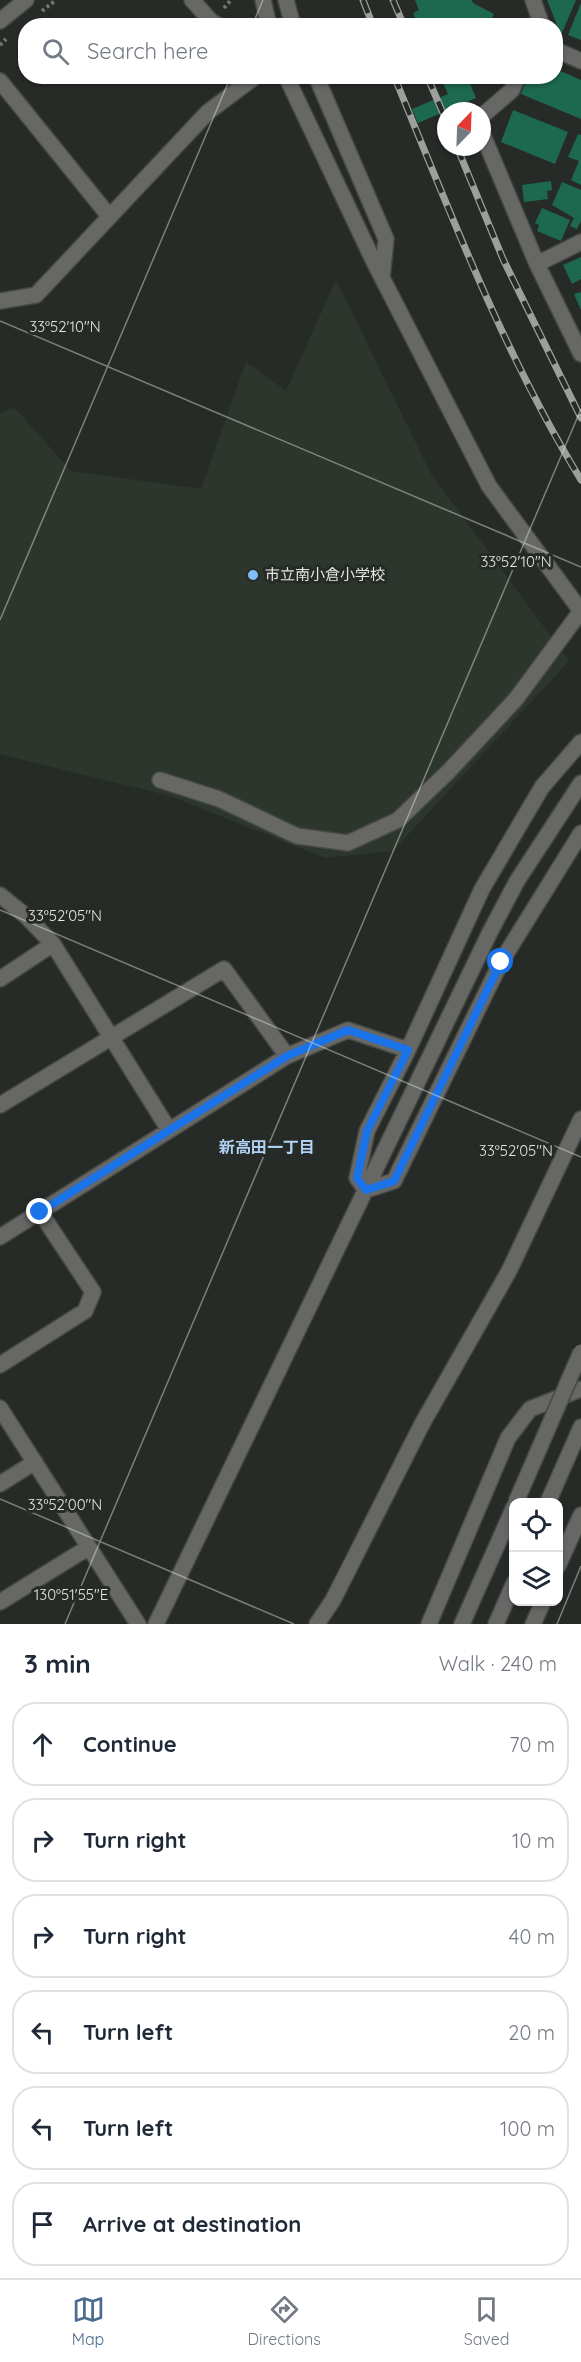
<!DOCTYPE html>
<meta charset="utf-8">
<style>
:root{--surface:#fff;--page:#f6f6f7;--text:#1f2937;--muted:#747a83;--line:#e0e1e3;--accent:#4b6c8f}
body{margin:0;font-family:Quicksand,"Noto Sans JP",sans-serif;background:var(--page);color:var(--text)}
.controls{position:absolute;right:18px;bottom:18px;display:grid;overflow:hidden;border-radius:12px;box-shadow:0 2px 4px #0004}
.controls button{width:54px;height:54px;display:grid;place-items:center;padding:0;border:0;border-bottom:2px solid var(--line);background:var(--surface);color:var(--text);font:30px sans-serif}
.compass{position:absolute;left:437px;top:102px;width:54px;height:54px;border-radius:50%;background:var(--surface);box-shadow:0 2px 4px #0004;rotate:23deg}
.stop{position:absolute;width:18px;height:18px;margin:-14px;border:4px solid #1a73e8;border-radius:50%;background:#fff}
.stop.end{background:#1a73e8;border-color:#fff;box-shadow:0 2px 6px #0008}
.list{margin:0;padding:0;list-style:none}
h2{display:flex;justify-content:space-between;align-items:center;height:78px;margin:0;padding:0 24px;font-size:26px}
h2 small{font-size:20px;font-weight:400;color:var(--muted)}
.list li{display:grid;grid-template-columns:39px 1fr auto;gap:18px;align-items:center;box-sizing:border-box;height:84px;margin:0 12px 12px;padding:0 12px;border:2px solid var(--line);border-radius:24px}
.list b{display:block;font-size:22px;white-space:nowrap}
.list em{font-size:20px;font-style:normal;color:var(--muted)}
.icon{flex:none;width:33px;height:33px;fill:none;stroke:currentColor;stroke-width:2;stroke-linecap:round;stroke-linejoin:round}
.map{position:relative;flex:none;width:581px;height:1624px;overflow:hidden}
.search{position:absolute;background:var(--surface);box-shadow:0 2px 4px #0004;left:18px;right:18px;top:18px;height:66px;display:flex;align-items:center;gap:15px;box-sizing:border-box;padding:0 21px;border-radius:24px;color:var(--muted);font-size:22px}
.sheet{height:654px;background:var(--surface)}
nav{display:flex;justify-content:space-around;align-items:center;box-sizing:border-box;height:84px;border-top:2px solid var(--line);background:var(--surface);font-size:16px;color:var(--muted)}
nav a{display:grid;justify-items:center;gap:3px}
nav .on{color:var(--accent)}
.map>svg:first-child{display:block}
.built{fill:#2d362d}
.building{fill:#1d694f}
.lines{fill:none;stroke-linecap:round;stroke-linejoin:round}
.minor-casing{stroke:#454945;stroke-width:18}
.path{stroke:#727572;stroke-width:4;stroke-dasharray:3 3;stroke-linecap:butt}
.minor{stroke:#676866;stroke-width:15}
.rail-casing{stroke:#9c9f9c;stroke-width:7}
.rail{stroke:#272b27;stroke-width:4.5;stroke-dasharray:14;stroke-linecap:butt}
.minor-bridge-casing{stroke:#454945;stroke-width:18;stroke-linecap:butt}
.minor-bridge{stroke:#676866;stroke-width:15}
.route{stroke:#1a73e8;stroke-width:8}
.ticks{fill:none;stroke:#e3e6e3;stroke-width:1.5;stroke-opacity:0.45}
.poi-dot{fill:#80bdfa;stroke:#272b27;stroke-width:2}
.labels{text-anchor:middle;stroke-width:6;stroke-linejoin:round;paint-order:stroke}
.poi-label{font-size:15px;fill:#e3e6e3;stroke:#272b27;text-anchor:start}
.neighbourhood-label{font-size:16px;font-weight:bold;fill:#b0d1f4;stroke:#272b27}
.ticks-label{font-size:15px;text-anchor:middle;fill:#e3e6e3;stroke:#272b27;stroke-width:6;stroke-linejoin:round;paint-order:stroke}
</style>
<div class="map">
<svg width="581" height="1624" viewBox="0 0 581 1624">
<rect width="100%" height="100%" fill="#272b27"/>
<path class="built" d="M336,280l95,194 138,187 -176,190 -68,7 -155,-62 -170,-42v-340l14,-7 57,64 130,18 45,-127 40,29z"/>
<path class="building" d="M415,0h57l1,3 21,11 -3,6 9,6h-82l-5,-13 6,-3z
M547,0h29l-15,35z
M581,3v37l-13,-5z
M556,69l25,11v39l-60,-25 6,-15 6,3 2,-6h21z
M440,76h27l9,22 -58,25 -6,-14 36,-15z
M513,110l55,22 -13,32 -54,-22z
M578,134l3,1v50l-10,-5 8,-19 -11,-4z
M551,181l1,9 -5,1 1,8 -24,3 -2,-17z
M562,182l19,8v31l-4,8 -7,-3 4,-8 -22,-13z
M542,208l28,12 -9,21 -24,-10 2,-6 -4,-2z
M581,257v22l-9,5 -9,-19z
M581,292v18l-7,-16z"/>
<g class="lines">
<defs>
<path id="minor" d="M192,0l19,21 8,5
M263,0l6,26
M286,0l7,26
M533,0l9,26
M0,21l26,-21
M556,50l25,11
M286,76l88,186 115,224 92,125
M316,76l70,163 -4,39
M0,81l109,135
M482,116l30,-26 6,-14
M482,133l55,131 44,90
M537,264l44,-22
M0,301l36,-6 172,-183 48,-36
M581,742l-39,45 -60,102 -74,161 -41,81 -10,47 9,12 28,-9 107,-219 80,-129
M160,780l59,19 78,37 51,7 50,-23 51,-49 67,-72 65,-88
M0,895l26,21 27,28 116,186
M0,979l53,-35
M0,1105l224,-136 63,87
M0,1237l287,-181 61,-26 60,20
M0,1365l85,-54 8,-19 -53,-80
M0,1408l138,216
M0,1484l35,-22
M548,1502l33,-75
M558,1566l23,-51
M0,1602l89,-55
M156,1624l334,-692 27,-51 64,-98
M317,1624l16,-24 89,-176 87,-153 72,-152
M429,1624l79,-186 22,-29 51,-20
M462,1624l52,-117
M496,1624l18,-41
M533,1624l10,-22"/>
</defs>
<use href="#minor" class="minor-casing"/>
<path class="path" d="M224,8l7,-8
M42,11l14,-11
M0,45l6,-6"/>
<use href="#minor" class="minor"/>
<defs>
<path id="rail" d="M363,0l10,26
M393,0l11,26
M394,76c57,138 109,276 187,404
M427,76l19,44
M457,147l46,112 78,159"/>
</defs>
<use href="#rail" class="rail-casing"/>
<use href="#rail" class="rail"/>
<defs>
<path id="minor-bridge" d="M516,1502l65,-150"/>
</defs>
<use href="#minor-bridge" class="minor-bridge-casing"/>
<use href="#minor-bridge" class="minor-bridge"/>
</g>
<g class="lines">
<path class="route" d="M40,1212l247,-156 61,-26 60,20 -41,81 -10,47 9,12 28,-9 107,-219"/>
</g>
<path class="ticks" d="M252,26l11,-26M0,321l581,246M0,620l231,-544M0,910l581,247M0,1499l294,125M65,1624l516,-1215M557,1624l24,-58"/>
<circle class="poi-dot" cx="253" cy="575" r="6"/>
<g class="labels">
<g class="poi-label">
<text x="265" y="580">市立南小倉小学校</text>
</g>
<g class="neighbourhood-label">
<text x="267" y="1153">新高田一丁目</text>
</g>
</g>
<g class="ticks-label">
<text x="65" y="332">33°52'10"N</text>
<text x="516" y="567">33°52'10"N</text>
<text x="65" y="921">33°52'05"N</text>
<text x="516" y="1156">33°52'05"N</text>
<text x="65" y="1510">33°52'00"N</text>
<text x="71" y="1600">130°51'55"E</text>
</g>
</svg>
<div class="controls">
<button><svg class="icon" aria-label="locate" viewBox="0 0 24 24"><circle cx="12" cy="12" r="6"/><path d="M12 2v4M12 18v4M2 12h4M18 12h4"/></svg></button>
<button><svg class="icon" aria-label="layers" viewBox="0 0 24 24"><path d="M12 4l9 5-9 5-9-5zM3 14l9 5 9-5"/></svg></button>
</div>
<svg class="compass" viewBox="-18 -18 36 36"><path d="M0-13l5 13h-10z" fill="#e53935"/><path d="M0 13l5-13h-10z" fill="#747a83"/></svg>
<div class="stop" style="left:501px;top:962px"></div>
<div class="stop end" style="left:40px;top:1212px"></div>
<div class="search"><svg class="icon" aria-label="search" viewBox="0 0 24 24"><circle cx="10" cy="10" r="6"/><path d="M15 15l6 6"/></svg>Search here</div>
</div>
<section class="sheet">
<h2>3 min<small>Walk · 240 m</small></h2>
<ul class="list">
<li><svg class="icon" aria-label="ahead" viewBox="0 0 24 24"><path d="M12 20V5M6 11l6-6 6 6"/></svg><div><b>Continue</b></div><em>70 m</em></li>
<li><svg class="icon" aria-label="right" viewBox="0 0 24 24"><path d="M7 20v-9h11M14 6l5 5-5 5"/></svg><div><b>Turn right</b></div><em>10 m</em></li>
<li><svg class="icon" aria-label="right" viewBox="0 0 24 24"><path d="M7 20v-9h11M14 6l5 5-5 5"/></svg><div><b>Turn right</b></div><em>40 m</em></li>
<li><svg class="icon" aria-label="left" viewBox="0 0 24 24"><path d="M17 20v-9H6M10 6l-5 5 5 5"/></svg><div><b>Turn left</b></div><em>20 m</em></li>
<li><svg class="icon" aria-label="left" viewBox="0 0 24 24"><path d="M17 20v-9H6M10 6l-5 5 5 5"/></svg><div><b>Turn left</b></div><em>100 m</em></li>
<li><svg class="icon" aria-label="arrive" viewBox="0 0 24 24"><path d="M6 21V4h12l-3 4 3 4H6"/></svg><div><b>Arrive at destination</b></div></li>
</ul>
</section>
<nav>
<a class="on"><svg class="icon" aria-label="map" viewBox="0 0 24 24"><path d="M3 6l6-2 6 2 6-2v14l-6 2-6-2-6 2zM9 4v14M15 6v14"/></svg>Map</a>
<a><svg class="icon" aria-label="directions" viewBox="0 0 24 24"><path d="M12 3l9 9-9 9-9-9zM9 14v-3h6M13 9l2 2-2 2"/></svg>Directions</a>
<a><svg class="icon" aria-label="saved" viewBox="0 0 24 24"><path d="M7 4h10v16l-5-4-5 4z"/></svg>Saved</a>
</nav>
